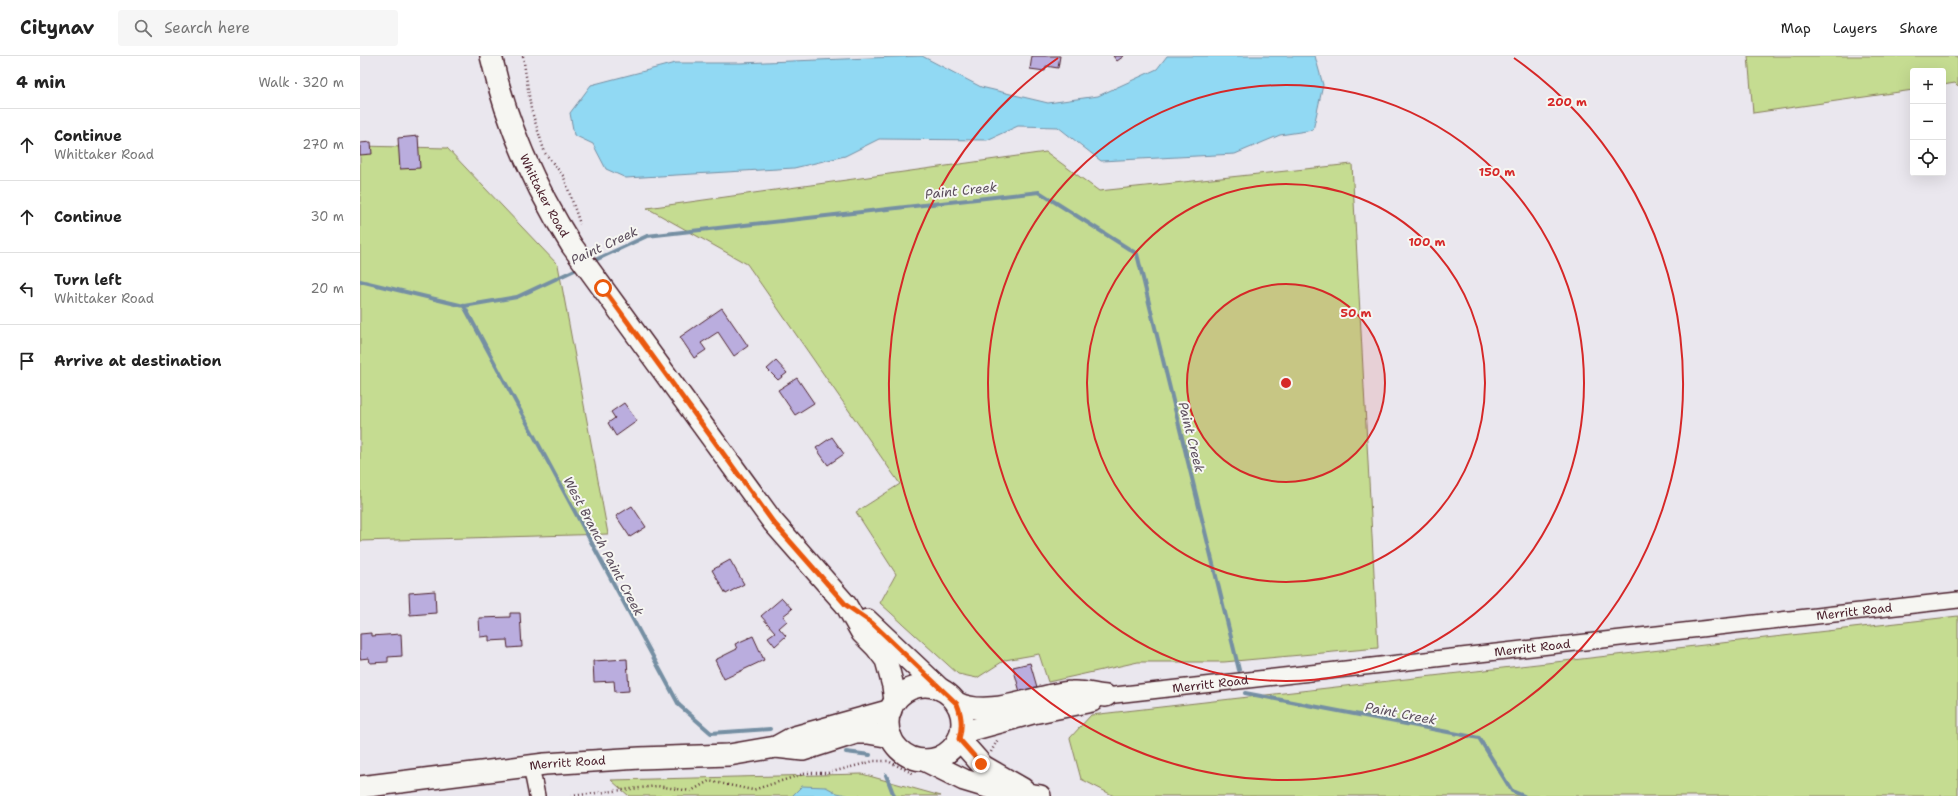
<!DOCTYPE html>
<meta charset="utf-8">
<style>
:root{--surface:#fff;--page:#f6f6f6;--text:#222;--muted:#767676;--line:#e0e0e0}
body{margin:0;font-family:"Shantell Sans",sans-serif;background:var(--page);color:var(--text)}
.controls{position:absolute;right:12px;top:12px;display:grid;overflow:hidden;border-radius:4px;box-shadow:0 4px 16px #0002}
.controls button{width:36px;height:36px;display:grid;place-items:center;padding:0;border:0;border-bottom:1px solid var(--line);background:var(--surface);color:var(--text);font:20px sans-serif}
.stop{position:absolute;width:12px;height:12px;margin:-9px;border:3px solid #ea580c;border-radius:50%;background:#fff}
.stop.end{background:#ea580c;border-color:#fff;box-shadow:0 1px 4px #0008}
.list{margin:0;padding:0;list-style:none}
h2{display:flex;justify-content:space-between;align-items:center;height:52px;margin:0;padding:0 16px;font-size:17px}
h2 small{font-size:13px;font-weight:400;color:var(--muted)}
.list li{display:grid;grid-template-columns:26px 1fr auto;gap:12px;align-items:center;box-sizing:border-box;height:72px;padding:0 16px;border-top:1px solid var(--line)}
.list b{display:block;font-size:15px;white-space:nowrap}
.list p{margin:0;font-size:13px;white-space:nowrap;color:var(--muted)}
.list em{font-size:13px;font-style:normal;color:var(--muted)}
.icon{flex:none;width:22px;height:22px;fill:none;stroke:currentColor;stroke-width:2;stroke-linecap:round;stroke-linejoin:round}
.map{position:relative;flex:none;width:1598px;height:740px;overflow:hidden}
header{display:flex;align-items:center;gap:24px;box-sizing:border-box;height:56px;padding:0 20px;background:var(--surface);border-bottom:1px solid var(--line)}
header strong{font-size:19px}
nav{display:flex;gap:22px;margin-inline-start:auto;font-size:14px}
.search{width:280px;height:36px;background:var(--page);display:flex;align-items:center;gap:10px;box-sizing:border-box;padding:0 14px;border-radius:4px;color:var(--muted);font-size:15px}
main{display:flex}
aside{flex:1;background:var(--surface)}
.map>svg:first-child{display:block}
.green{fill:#c5dc91;stroke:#887e5e}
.water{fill:#91d9f3;stroke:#758fa3}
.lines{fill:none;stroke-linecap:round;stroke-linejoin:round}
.stream{stroke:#758fa3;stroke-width:4}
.building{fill:#baadde;stroke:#4a1f2b}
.street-casing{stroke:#4a1f2b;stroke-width:18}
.secondary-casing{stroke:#4a1f2b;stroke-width:24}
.path{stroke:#4a1f2b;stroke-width:2.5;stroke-dasharray:1 3;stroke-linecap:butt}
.street{stroke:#f6f6f2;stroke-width:15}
.secondary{stroke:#f6f6f2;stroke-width:21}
.route{stroke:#ea580c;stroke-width:5}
.ring{fill:none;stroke:#d62828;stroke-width:2}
.labels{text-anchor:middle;stroke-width:4;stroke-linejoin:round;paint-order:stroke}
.street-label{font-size:12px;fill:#4a1f2b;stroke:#f6f6f2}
.water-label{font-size:13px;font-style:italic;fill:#5c4e5d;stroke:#f6f6f2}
.centre{fill:#d62828;stroke:#f6f6f2;stroke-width:2}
.ring-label{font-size:12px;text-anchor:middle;font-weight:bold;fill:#d62828;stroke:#f6f6f2;stroke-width:4;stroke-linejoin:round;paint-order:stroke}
</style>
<header>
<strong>Citynav</strong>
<div class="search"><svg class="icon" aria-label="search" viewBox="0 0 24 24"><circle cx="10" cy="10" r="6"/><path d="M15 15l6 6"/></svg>Search here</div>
<nav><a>Map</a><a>Layers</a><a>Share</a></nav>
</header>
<main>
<aside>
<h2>4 min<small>Walk · 320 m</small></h2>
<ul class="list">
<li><svg class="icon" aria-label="ahead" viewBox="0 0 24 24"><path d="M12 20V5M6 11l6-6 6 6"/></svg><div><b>Continue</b><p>Whittaker Road</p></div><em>270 m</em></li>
<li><svg class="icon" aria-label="ahead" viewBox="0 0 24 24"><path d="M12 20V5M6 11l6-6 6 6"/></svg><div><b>Continue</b></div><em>30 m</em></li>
<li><svg class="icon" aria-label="left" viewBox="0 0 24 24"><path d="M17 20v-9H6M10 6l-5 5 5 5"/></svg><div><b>Turn left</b><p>Whittaker Road</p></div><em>20 m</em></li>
<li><svg class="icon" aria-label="arrive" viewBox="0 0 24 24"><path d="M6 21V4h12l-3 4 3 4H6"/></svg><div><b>Arrive at destination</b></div></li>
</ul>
</aside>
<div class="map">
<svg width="1598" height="740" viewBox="0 0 1598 740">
<rect width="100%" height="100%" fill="#eae7ee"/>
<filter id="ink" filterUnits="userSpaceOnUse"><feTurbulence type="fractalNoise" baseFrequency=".025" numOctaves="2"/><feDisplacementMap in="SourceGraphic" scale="8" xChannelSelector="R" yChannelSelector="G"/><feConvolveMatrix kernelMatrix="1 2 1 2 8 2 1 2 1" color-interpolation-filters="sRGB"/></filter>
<g filter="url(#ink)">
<path class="green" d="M1388,0h210v30l-3,-3 -12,2v-14h-30v19l-160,23z
M0,90l87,2 111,117 50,269 -248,7z
M686,96l53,39 253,-27 26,484 -154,14h-86l-90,20 -9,-28 -34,6 -28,18 -19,-4 -78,-71 16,-29 -40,-62 44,-28 -153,-220 -100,-56z
M1598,560v180h-844l-33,-17 -11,-41 21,-23z
M502,718l79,22h-312l-18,-16z"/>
<path class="water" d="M562,0l59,31 67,16 50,-7 59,-27 10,-13h148l8,29 -10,45 -33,5 -45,19 -134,7 -43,-34 -40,-1 -31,14 -108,-1 -34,17 -51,12 -168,10 -20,-9 -13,-25 -19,-9 -4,-22 21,-28 84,-22h65z
M442,730l24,1 11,6 14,3h-59z"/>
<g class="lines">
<path class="stream" d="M231,206l56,-26 392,-44 98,62 102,416
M0,225l104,25 53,-9 62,-29
M104,250l215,399 32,28 59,-4
M885,637l234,45 33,53 12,5
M486,696l24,3
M526,719l8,21"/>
</g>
<path class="building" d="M672,0h28l-2,12 -12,-2 -1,5 -15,-2z
M753,0h11l-7,5z
M58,80l2,32 -20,1 -2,-31z
M11,86l1,12 -12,1v-12z
M362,252l26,38 -14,10 -16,-24 -17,11 5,7 -12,8 -14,-21z
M416,305l11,12 -9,7 -11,-11z
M437,322l17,25 -19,12 -17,-25z
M264,347l13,18 -21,15 -8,-13 7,-5 -4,-6z
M472,381l12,17 -16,11 -12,-17z
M272,450l14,21 -16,10 -14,-21z
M370,504l14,24 -18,10 -14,-24z
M75,535l1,22 -26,2 -1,-22z
M422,542l10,11 -9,7 4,5 -8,7 7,8 -11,10 -7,-9 7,-5 -14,-16z
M150,557h10l2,34 -14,1 -1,-8 -18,1v-5l-9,1 -1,-19 31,-1z
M11,577v3l30,-2 1,22 -14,1v5l-18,1 -1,-5 -9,1v-25z
M393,580l11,24 -40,19 -9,-19 22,-11 -2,-5z
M267,603l2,32 -14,1 -1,-11 -20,1 -1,-21z
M670,607l7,24 -17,5 -7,-25z"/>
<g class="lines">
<defs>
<g id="street">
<path id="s1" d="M746,640l852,-96"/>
<path d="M171,710l6,30"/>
</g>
<g id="secondary">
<path id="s2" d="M131,0c16,70 43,130 81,190l201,276 73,83 16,28 14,14 10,13 7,26 2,15"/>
<path d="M507,564l73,69"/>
<circle cx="565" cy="667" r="37"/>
<path d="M597,647c34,16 79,-9 115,-11 11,-1 23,3 34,4"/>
<path d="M601,677l72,-20 59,-12"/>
<path d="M599,683l24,27 40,23"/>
<path d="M416,691l18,-10 97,-27"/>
<path d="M564,704l40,20 33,10 43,6"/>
<path id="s3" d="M0,731l185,-23 95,-6 89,-3 47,-8 27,3 53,-17h12l23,4"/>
</g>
</defs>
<use href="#street" class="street-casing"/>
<use href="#secondary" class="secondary-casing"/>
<path class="path" d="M163,0l8,53 14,44 19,24 16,47
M631,696l7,-13
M211,740l86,-10 34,5 18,-10 44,9 44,-14 10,-3h21l46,-12h14l26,13"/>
<use href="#street" class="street"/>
<use href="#secondary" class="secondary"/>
</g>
</g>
<g class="lines" filter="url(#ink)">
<path class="route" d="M243,232l170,234 73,83 26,18 85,81c5,12 6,22 2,35l22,25"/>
</g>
<circle cx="926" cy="327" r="99" fill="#d62828" fill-opacity=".12"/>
<g class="ring">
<circle cx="926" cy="327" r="99"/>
<circle cx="926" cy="327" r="199"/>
<circle cx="926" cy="327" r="298"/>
<path d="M1154 2A397 397 0 1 1 698 2"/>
</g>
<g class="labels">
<g class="street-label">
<text dy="4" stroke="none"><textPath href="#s2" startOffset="150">Whittaker Road</textPath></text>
<text dy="4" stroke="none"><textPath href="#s1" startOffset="753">Merritt Road</textPath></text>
<text dy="4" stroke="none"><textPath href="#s1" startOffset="429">Merritt Road</textPath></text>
<text dy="4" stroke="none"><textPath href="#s1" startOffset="105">Merritt Road</textPath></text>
<text dy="4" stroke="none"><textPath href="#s3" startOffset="209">Merritt Road</textPath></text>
</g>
<g class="water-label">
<text transform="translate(601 134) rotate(-6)" y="5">Paint Creek</text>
<text transform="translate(244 189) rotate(-25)" y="5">Paint Creek</text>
<text transform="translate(832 381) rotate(76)" y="5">Paint Creek</text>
<text transform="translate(244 490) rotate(62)" y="5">West Branch Paint Creek</text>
<text transform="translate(1041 657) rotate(11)" y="5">Paint Creek</text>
</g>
</g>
<circle cx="926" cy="327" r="6" class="centre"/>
<g class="ring-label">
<text x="1207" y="50">200 m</text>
<text x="1137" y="120">150 m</text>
<text x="1067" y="190">100 m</text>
<text x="996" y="261">50 m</text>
</g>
</svg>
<div class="controls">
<button>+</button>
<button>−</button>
<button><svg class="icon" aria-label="locate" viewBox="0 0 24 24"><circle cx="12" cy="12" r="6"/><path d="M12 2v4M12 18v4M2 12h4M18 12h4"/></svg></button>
</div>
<div class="stop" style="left:243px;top:232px"></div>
<div class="stop end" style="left:621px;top:708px"></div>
</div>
</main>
